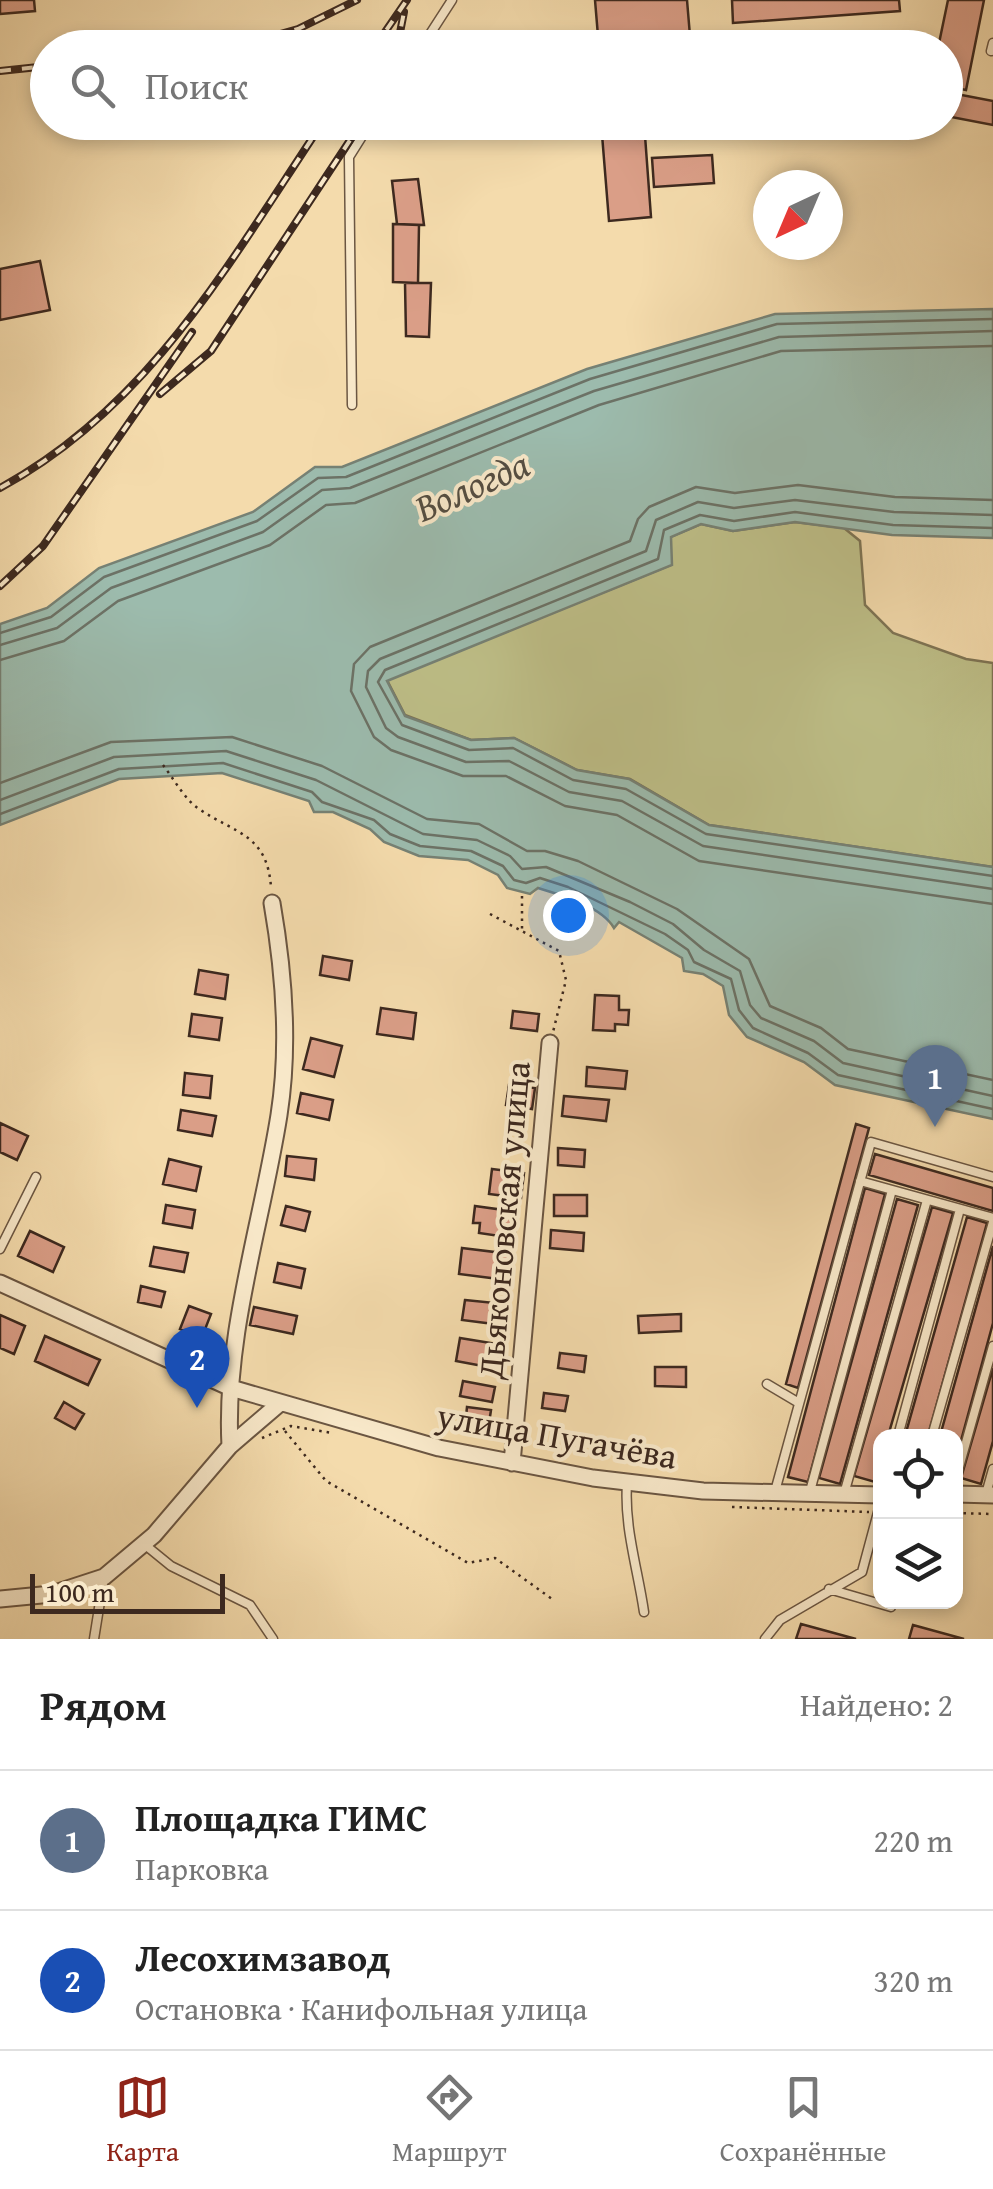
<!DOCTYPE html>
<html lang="ru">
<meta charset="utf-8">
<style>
:root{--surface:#fff;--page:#f2f2f2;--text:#222;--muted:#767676;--line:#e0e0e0;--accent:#8f2418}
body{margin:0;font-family:"Gentium Book Plus",serif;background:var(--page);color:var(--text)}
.controls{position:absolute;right:30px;bottom:30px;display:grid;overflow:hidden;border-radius:20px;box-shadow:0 5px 15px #0003}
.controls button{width:90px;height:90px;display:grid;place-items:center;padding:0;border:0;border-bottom:2px solid var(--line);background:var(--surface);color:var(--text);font:50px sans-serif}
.compass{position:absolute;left:753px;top:170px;width:90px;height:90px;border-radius:50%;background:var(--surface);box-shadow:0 5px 15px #0003;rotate:224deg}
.scale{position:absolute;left:30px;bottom:25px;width:195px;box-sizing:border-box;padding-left:10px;border:5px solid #3d291f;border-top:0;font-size:28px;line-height:35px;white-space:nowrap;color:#3d291f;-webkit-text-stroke:8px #f8e8c9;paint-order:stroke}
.you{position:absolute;left:568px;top:915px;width:35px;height:35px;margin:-25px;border:8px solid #fff;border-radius:50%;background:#1a73e8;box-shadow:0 0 0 15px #1a73e833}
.badge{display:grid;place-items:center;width:65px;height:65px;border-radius:50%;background:var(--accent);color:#fff;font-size:32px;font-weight:700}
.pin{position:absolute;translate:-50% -82px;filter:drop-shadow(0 2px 5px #0008)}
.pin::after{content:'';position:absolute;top:52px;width:35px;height:30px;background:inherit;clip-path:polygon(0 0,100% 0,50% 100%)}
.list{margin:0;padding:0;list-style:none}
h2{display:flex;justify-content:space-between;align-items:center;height:130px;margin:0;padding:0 40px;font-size:42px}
h2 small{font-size:32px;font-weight:400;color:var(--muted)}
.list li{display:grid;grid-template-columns:65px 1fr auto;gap:30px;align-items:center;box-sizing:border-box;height:140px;padding:0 40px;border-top:2px solid var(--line)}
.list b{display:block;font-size:38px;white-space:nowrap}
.list p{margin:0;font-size:32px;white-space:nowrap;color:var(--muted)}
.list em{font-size:32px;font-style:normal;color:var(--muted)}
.icon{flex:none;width:55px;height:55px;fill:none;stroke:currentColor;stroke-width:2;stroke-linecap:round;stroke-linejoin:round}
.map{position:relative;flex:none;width:993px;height:1639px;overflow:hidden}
.search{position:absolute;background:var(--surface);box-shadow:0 5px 15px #0003;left:30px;right:30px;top:30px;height:110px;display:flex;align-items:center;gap:25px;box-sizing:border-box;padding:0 35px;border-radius:55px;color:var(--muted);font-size:38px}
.sheet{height:410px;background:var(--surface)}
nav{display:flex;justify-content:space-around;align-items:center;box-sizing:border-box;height:140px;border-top:2px solid var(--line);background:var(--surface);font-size:28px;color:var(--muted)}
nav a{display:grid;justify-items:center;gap:5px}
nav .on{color:var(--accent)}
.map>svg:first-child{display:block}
.green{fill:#bebf88;stroke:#7e7454;stroke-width:2.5}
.water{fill:#9cbbad;stroke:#768174;stroke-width:2.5}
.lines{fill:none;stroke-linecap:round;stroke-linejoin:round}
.shore{stroke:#6c7266;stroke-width:2.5}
.building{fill:#da9e87;stroke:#3d291f;stroke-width:2.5}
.lane-casing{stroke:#6b5642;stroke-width:11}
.street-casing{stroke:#6b5642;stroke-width:19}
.path{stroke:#3d291f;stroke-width:2.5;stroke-dasharray:2.5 5;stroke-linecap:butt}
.lane{stroke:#f8e8c9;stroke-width:8}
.street{stroke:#f8e8c9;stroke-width:15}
.rail-casing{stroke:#3d291f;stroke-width:8}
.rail{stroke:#f8e8c9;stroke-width:4;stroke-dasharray:11;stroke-linecap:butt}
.labels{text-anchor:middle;stroke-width:8;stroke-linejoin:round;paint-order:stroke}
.street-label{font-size:35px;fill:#3d291f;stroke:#f8e8c9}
.water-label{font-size:38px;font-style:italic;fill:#554e42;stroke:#f8e8c9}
</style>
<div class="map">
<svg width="993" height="1639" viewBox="0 0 993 1639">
<rect width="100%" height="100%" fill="#f4dbac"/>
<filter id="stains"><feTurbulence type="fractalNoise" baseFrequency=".002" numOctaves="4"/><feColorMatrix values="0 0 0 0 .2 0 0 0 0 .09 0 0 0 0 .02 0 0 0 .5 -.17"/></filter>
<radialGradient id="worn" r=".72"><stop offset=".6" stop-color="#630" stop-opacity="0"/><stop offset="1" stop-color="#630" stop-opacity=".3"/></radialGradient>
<path class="green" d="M795,522l49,6 16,13 5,64 28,28 73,26 27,4v204l-284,-42 -79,-46 -53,-9 -63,-32 -43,2 -66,-25 -18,-35 284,-115 -1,-28 31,-13 32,7z"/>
<path class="water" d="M993,309v229l-101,-3 -97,-13 -62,9 -32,-7 -30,13 1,28 -285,116 18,35 66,24 43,-2 63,32 52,9 80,46 284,42v252l-158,-34 -31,-23 -57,-25 -18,-22 -6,-29 -20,-12 -19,-3 -2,-13 -63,-36 -5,6c-13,-22 -53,-33 -76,-40l-8,6 -23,-6 -9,-13 -30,-15 -49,-4 -35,-14 -14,-13 -37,-17h-19l-5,-11 -87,-28 -103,6 -119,46v-201l47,-16 52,-40 154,-56 62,-45h27l245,-98 188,-55z"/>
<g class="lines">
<path class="shore" d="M993,500l-98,-3 -97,-12 -63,8 -39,-6 -47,20 -11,12 -8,22 -260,106 -16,17 -3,27 23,46 17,13 72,26h43l59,30 52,9 82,46 294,43
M993,515l-99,-3 -99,-12 -61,8 -36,-6 -42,18 -10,31 -266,108 -12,12 -2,16 20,41 12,9 68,25 43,-1 60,31 53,9 81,45 290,43
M993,528l-100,-3 -98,-13 -61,9 -34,-6 -36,15 -6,29 -273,111 -7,12 24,43 67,25 44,-2 60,32 53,9 80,45 287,42
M0,633l51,-16 53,-40 153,-56 61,-43 28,-1 244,-98 187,-55 216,-5
M0,645l57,-17 54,-40 152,-56 59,-42 28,-2 244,-97 185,-54 214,-6
M0,660l64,-19 54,-40 152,-56 56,-40 29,-2 244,-98 182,-54 212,-5
M0,783l111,-41 121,-5 90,29 105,53 52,5 48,27h18l33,10 99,48 72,50 21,47 51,22 27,21 145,31
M0,800l114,-43 112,-6 90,29 107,54 54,6 33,16 12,13 24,-2 84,35 43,22 31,26 36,21 10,34 11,13 53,23 29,22 150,33
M0,814l119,-45 104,-6 89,29 10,10 52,18 16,14 30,12 51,5 32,15 11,14 12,3 14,-5 28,9 97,47 23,16 6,12 37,17 8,31 14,18 55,25 30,22 155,34"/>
</g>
<path class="building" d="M0,0h34l1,11 -35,3z
M595,0h92l4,48h-92z
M732,0h167l1,11 -167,12z
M948,0h36l-18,90 -20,-4v-38h-8z
M946,92l47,9v24l-47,-9z
M601,122h43l7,95 -42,4z
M712,155l2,28 -60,4 -2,-29z
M418,179l6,46 -27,-1 -5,-43z
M393,224l26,1 -1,58 -25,-1z
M40,261l10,49 -50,10v-51z
M405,283h26l-2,54 -23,-1z
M323,956l29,5 -3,19 -29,-5z
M199,970l29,5 -3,24 -30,-5z
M595,995l24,1v14h10l-1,15 -13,-1v7l-22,-1z
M381,1008l35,5 -3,26 -36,-5z
M513,1011l26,3 -2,17 -26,-3z
M192,1014l30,4 -3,22 -30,-4z
M311,1038l31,8 -8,31 -31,-8z
M587,1067l40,4 -2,18 -39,-3z
M185,1073l27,3 -2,22 -27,-3z
M509,1085l26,3 -3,21 -26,-4z
M301,1093l32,7 -4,20 -32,-7z
M564,1096l45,4 -3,21 -44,-5z
M181,1110l35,6 -4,20 -34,-6z
M0,1123l28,13 -11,24 -17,-8z
M856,1124l13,4 -71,260 -12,-4z
M558,1148l27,2 -1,17 -26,-2z
M875,1154l118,34v23l-124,-36z
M287,1156l29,3 -2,21 -29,-4z
M169,1159l32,8 -5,24 -33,-7z
M492,1169l32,4 -3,25 -32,-4z
M865,1188l20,6 -77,288 -20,-5z
M554,1195h33v21h-33z
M897,1199l21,6 -78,279 -21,-6z
M166,1205l29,5 -3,18 -29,-5z
M286,1206l24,6 -5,19 -24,-6z
M475,1206l43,6 -4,26 -35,-5 1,-10h-7z
M932,1207l21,6 -65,223h-8l-5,46 -21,-6z
M967,1217l20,6 -59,213h-23z
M551,1230l33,3 -1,18 -33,-3z
M30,1231l34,16 -11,25 -35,-16z
M993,1246v77l-37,136v-23h-16z
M154,1247l34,6 -4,19 -34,-6z
M462,1248l49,6 -4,26 -48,-6z
M278,1263l27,6 -4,19 -27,-6z
M141,1286l24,6 -4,15 -23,-5z
M465,1300l40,4 -3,21 -40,-5z
M189,1306l22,8 -9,23 -22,-8z
M254,1307l43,9 -4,18 -43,-9z
M681,1314v17l-42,2 -1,-17z
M0,1315l25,11 -11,28 -14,-6z
M45,1336l55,24 -12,25 -53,-24z
M460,1338l43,7 -4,24 -43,-8z
M560,1353l26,3 -2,16 -26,-4z
M655,1367h31v20l-31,-1z
M993,1368v73l-12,43 -20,-6z
M463,1381l32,6 -3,15 -32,-6z
M544,1393l24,3 -3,15 -23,-3z
M64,1402l20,12 -9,15 -20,-11z
M467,1407l24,3 -3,20 -23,-4z
M801,1624l55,15h-60z
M913,1625l51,14h-55z"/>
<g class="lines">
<defs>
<path id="lane" d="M421,48l31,-48
M991,51l2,-8
M352,405l-3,-248 22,-35
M860,1181l133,37
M0,1249l36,-72
M767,1384l32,19
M898,1436l62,-227
M932,1436l61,-214
M956,1478l37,-132
M627,1484c-3,43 11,86 17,128
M844,1494l83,-294
M986,1494l7,-25
M774,1495l97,-353 122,35
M809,1495l83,-305
M144,1544l27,22 79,39 23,34
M829,1589l62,18
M94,1639l10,-62
M765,1639l15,-19 82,-48 18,-67"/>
<path id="street" d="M0,1283l231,105 208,60 154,30 110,13 177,4
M230,1446c-6,-110 32,-223 49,-331 11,-70 5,-143 -7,-212
M512,1463l38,-420
M956,1494l37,1
M0,1599l52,-5 52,-17 50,-42 76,-89 49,-42"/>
</defs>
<use href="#lane" class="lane-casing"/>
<use href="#street" class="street-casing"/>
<path class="path" d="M163,765c11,14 22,35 36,44 37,25 68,25 72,78
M522,896v34
M490,914l69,37 7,29 -13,52
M285,1431l41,50 142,82 27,-5 57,41
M262,1438l29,-12 41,7
M732,1507l137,5
M956,1513l37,1"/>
<use href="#lane" class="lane"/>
<use href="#street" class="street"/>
<defs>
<path id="rail" d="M231,48l67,-19 59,-29
M374,48l33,-48
M397,48l7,-36
M0,71l48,-5
M160,394l51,-43 151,-229
M0,488c151,-82 230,-227 323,-366
M0,586l43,-40 149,-214"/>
</defs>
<use href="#rail" class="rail-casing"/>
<use href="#rail" class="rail"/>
</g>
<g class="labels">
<g class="street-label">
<text transform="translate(504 1220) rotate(-85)" y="12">Дьяконовская улица</text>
<text transform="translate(557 1436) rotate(10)" y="12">улица Пугачёва</text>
</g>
<g class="water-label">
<text transform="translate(472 486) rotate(-24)" y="13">Вологда</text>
</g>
</g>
<rect width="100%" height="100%" filter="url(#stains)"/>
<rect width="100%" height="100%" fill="url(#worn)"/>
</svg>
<div class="controls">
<button><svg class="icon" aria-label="locate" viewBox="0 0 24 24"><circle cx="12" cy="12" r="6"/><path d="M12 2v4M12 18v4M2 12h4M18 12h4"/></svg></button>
<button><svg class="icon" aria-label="layers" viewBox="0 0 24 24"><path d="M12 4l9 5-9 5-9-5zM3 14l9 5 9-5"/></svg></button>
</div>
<svg class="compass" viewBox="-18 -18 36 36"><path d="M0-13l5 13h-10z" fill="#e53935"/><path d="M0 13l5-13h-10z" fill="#767676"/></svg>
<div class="scale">100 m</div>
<div class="you"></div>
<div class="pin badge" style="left:935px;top:1127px;background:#5c6f8a">1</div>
<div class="pin badge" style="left:197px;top:1408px;background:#1a4fb4">2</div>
<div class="search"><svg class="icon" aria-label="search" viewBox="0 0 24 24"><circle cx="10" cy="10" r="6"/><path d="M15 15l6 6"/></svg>Поиск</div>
</div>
<section class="sheet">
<h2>Рядом<small>Найдено: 2</small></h2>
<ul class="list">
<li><span class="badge" style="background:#5c6f8a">1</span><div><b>Площадка ГИМС</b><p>Парковка</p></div><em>220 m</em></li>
<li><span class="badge" style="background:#1a4fb4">2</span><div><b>Лесохимзавод</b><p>Остановка · Канифольная улица</p></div><em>320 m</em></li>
</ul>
</section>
<nav>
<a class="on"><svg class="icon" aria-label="map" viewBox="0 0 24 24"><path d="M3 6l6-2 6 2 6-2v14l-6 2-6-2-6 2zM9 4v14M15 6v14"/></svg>Карта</a>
<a><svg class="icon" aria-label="directions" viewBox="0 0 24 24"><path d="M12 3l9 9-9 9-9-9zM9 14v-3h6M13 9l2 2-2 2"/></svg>Маршрут</a>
<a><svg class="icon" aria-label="saved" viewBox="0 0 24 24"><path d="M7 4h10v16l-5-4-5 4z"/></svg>Сохранённые</a>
</nav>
